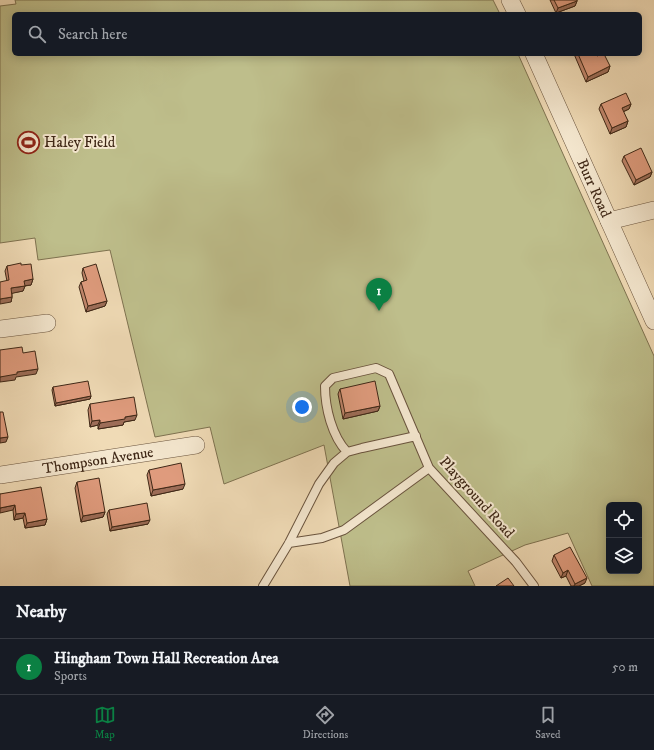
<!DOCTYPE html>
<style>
:root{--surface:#171b24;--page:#20242c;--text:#f1f3f6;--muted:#9ea1a6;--line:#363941;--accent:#0b8043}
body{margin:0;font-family:"IM FELL DW Pica",serif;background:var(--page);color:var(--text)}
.controls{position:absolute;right:12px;bottom:12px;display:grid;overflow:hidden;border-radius:6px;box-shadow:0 2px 10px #0003}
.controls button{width:36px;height:36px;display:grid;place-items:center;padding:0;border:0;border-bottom:1px solid var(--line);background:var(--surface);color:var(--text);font:20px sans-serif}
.you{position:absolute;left:302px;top:407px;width:14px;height:14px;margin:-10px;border:3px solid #fff;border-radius:50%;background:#1a73e8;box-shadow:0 0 0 6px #1a73e833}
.badge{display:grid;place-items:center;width:26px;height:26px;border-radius:50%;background:var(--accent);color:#fff;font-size:13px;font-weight:700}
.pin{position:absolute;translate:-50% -33px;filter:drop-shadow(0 1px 2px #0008)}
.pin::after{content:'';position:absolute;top:21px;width:14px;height:12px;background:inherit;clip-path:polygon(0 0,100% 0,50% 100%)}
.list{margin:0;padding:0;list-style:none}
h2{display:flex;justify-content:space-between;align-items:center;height:52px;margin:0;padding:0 16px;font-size:17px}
h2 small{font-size:13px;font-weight:400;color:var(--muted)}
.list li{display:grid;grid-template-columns:26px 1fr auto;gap:12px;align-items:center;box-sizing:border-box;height:56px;padding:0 16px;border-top:1px solid var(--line)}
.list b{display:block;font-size:15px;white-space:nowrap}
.list p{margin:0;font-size:13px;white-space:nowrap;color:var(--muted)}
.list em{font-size:13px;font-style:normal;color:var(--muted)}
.icon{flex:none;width:22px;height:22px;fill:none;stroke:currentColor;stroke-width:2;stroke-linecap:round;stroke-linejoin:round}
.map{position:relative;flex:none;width:654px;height:586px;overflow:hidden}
.search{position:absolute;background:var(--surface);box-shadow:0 2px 10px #0003;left:12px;right:12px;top:12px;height:44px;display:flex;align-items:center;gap:10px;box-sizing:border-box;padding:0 14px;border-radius:6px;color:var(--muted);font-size:15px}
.sheet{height:108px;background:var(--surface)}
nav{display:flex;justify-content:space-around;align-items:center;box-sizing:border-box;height:56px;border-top:1px solid var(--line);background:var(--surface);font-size:11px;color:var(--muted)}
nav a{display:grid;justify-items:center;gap:2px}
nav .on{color:var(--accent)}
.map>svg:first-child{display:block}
.green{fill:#bebe8b;stroke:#7e7250;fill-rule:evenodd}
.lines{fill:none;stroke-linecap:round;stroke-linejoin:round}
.lane-casing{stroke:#6a543e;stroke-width:10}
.street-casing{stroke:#6a543e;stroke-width:18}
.lane{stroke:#f5e8d0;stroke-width:8}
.street{stroke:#f5e8d0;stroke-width:17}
.wall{fill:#c1866c;stroke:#3e2716}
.shaded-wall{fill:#9d6d58;stroke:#3e2716}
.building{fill:#e09c7e;stroke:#3e2716}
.labels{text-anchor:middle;stroke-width:4;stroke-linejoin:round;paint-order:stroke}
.poi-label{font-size:15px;fill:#3e2716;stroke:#f5e8d0;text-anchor:start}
.street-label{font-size:15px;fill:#3e2716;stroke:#f5e8d0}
</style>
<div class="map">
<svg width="654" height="586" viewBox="0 0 654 586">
<rect width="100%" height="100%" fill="#f0dbb6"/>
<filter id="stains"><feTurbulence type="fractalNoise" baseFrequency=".005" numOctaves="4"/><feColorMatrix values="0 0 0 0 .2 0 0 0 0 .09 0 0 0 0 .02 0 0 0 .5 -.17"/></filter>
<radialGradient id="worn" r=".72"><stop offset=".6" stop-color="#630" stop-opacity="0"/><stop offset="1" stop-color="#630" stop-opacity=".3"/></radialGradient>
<path class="green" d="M15,0h478l7,14h-486v40h504l136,302v230h-62l-24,-53 -43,12 -57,26 7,15h-125l-26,-141 -100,39 -14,-57 -55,10 -45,-187 -72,10 -3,-22 -35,5v-237l16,-2zM609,505h30v66h-30z"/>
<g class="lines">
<defs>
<path id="lane" d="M347,452c-15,-16 -22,-44 -22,-66l8,-8 43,-10 13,6 40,94 87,94 18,24
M289,543l33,-5 22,-8 85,-62
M263,586l26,-43 30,-59 15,-21 13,-11 15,-4 54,-12"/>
<g id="street">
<path d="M510,0l7,14"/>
<path id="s1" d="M534,54l120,267"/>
<path d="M609,221l45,-11"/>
<path d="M0,329l47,-6"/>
<path id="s2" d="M0,475l196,-30"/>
</g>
</defs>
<use href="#lane" class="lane-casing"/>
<use href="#street" class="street-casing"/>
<use href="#lane" class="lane"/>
<use href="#street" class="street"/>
</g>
<path class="wall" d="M550,0h27v1l-2,5 -19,7z
M574,54h22l1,2 13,10 -2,6 -22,10z
M601,104h30l-2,5 -6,3 5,9 -2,6 -16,7 -11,-25z
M624,156l28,16 -2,5 -16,8 -12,-24z
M21,265l12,14 -2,6 -6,1 -2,5 -11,2v4l-1,5 -6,-31 2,-5z
M83,268l24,33 -2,5 -19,6 -7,-25 2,-5 3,-1 -2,-8z
M53,387l38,9 -1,3 -35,7 -3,-16z
M340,389l40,17 -2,5 -35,8 -5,-25z
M90,404l45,16 -11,2 -1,3 -25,4v-4l-8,2 -2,-17z
M149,470l34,19 -32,7 -4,-21z
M77,482l28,30 -2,5 -22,5 -6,-34z
M0,494l47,25 -2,6 -20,3 -2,-10 -9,2 -1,-10z
M109,510l39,14 -38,7 -3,-17z
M554,555l31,28 -6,3h-8l-5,-10 -5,2 -9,-17z"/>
<path class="shaded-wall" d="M577,1l-2,5 -19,7 2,-5z
M610,66l-2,6 -22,10 2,-5z
M631,104l-2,5 -9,4 2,-5z
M628,121l-2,6 -16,7 2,-6z
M652,172l-2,5 -16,8 2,-5z
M33,279l-2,6 -9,1 2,-5z
M25,286l-2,5 -14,3 2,-6z
M12,297l-1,5 -11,2v-5z
M107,301l-2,5 -19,6 2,-6z
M38,369l-2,5 -20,3 -1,3 -15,2v-5l17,-5z
M91,396l-1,3 -35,7 1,-3z
M380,406l-2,5 -35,8 2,-6z
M137,415l-2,5 -11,2 -1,3 -25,4 2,-6 25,-6z
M100,420l-2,5 -8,2 2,-6z
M8,437l-2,5 -6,1v-5z
M185,484l-2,5 -32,7 2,-6z
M15,505l-2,5 -13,3v-5z
M105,512l-2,5 -22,5 2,-6z
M25,513l-2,5 -9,2 2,-6z
M47,519l-2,6 -20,3 2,-5z
M150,520l-2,4 -38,7 2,-4z
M568,570l-2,6 -5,2 2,-5z
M587,578l-2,5 -6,3h-5l1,-2z"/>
<path class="building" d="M554,0h23v1l-19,7z
M578,54h18l1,2 5,-2h2l6,12 -22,11z
M626,93l5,11 -9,4 6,13 -16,7 -11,-24z
M641,148l11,24 -16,8 -12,-24z
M21,263v2l10,-1 2,15 -9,2 1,5 -14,2 1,9 -12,2v-17l9,-2 -2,-14z
M96,264l11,37 -19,5 -7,-24 6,-2 -4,-12z
M22,347l1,6 12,-2 3,18 -21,3v2l-17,3v-27z
M88,381l3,15 -35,7 -3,-16z
M375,381l5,25 -35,7 -5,-24z
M134,397l3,18 -12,2v2l-25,4v-3l-8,1 -2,-17z
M0,412h3l5,25 -8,1z
M181,463l4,21 -32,6 -4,-20z
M99,478l6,34 -22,4 -6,-34z
M41,487l6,32 -20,4 -2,-10 -9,1 -1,-9 -15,3v-14z
M147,503l3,17 -38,7 -3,-17z
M570,547l17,31 -12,6 -7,-14 -5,3 -9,-18z
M508,578l6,8h-18z"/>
<defs>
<symbol id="stadium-ring" viewBox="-11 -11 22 22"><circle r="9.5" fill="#f5e8d0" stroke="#8f2418" stroke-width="1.5"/><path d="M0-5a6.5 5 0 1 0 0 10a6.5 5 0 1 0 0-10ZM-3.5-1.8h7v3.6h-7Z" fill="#8f2418"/></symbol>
</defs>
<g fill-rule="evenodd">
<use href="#stadium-ring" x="16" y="130" width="25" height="25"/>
</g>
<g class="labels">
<g class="poi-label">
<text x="44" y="147">Haley Field</text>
</g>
<g class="street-label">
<text dy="5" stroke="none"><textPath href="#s1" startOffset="147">Burr Road</textPath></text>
<text dy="5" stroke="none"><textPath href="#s2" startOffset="99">Thompson Avenue</textPath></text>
<text transform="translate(477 497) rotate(48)" y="5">Playground Road</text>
</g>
</g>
<rect width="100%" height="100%" filter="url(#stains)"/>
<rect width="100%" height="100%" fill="url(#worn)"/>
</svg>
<div class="controls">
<button><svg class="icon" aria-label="locate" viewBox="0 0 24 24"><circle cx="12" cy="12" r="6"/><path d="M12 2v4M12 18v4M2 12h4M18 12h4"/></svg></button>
<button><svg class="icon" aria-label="layers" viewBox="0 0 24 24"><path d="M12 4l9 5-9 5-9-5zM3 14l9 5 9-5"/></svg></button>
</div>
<div class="you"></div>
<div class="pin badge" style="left:379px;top:311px">1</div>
<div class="search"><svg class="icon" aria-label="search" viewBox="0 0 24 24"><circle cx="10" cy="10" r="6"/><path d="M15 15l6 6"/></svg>Search here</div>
</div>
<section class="sheet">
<h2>Nearby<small></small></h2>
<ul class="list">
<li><span class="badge">1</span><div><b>Hingham Town Hall Recreation Area</b><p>Sports</p></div><em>50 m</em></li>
</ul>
</section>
<nav>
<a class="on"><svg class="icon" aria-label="map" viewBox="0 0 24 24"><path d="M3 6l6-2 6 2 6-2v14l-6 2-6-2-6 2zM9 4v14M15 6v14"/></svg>Map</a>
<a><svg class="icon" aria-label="directions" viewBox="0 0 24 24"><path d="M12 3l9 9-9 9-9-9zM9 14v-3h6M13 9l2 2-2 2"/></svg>Directions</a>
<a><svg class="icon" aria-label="saved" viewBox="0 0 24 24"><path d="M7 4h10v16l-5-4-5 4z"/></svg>Saved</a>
</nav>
